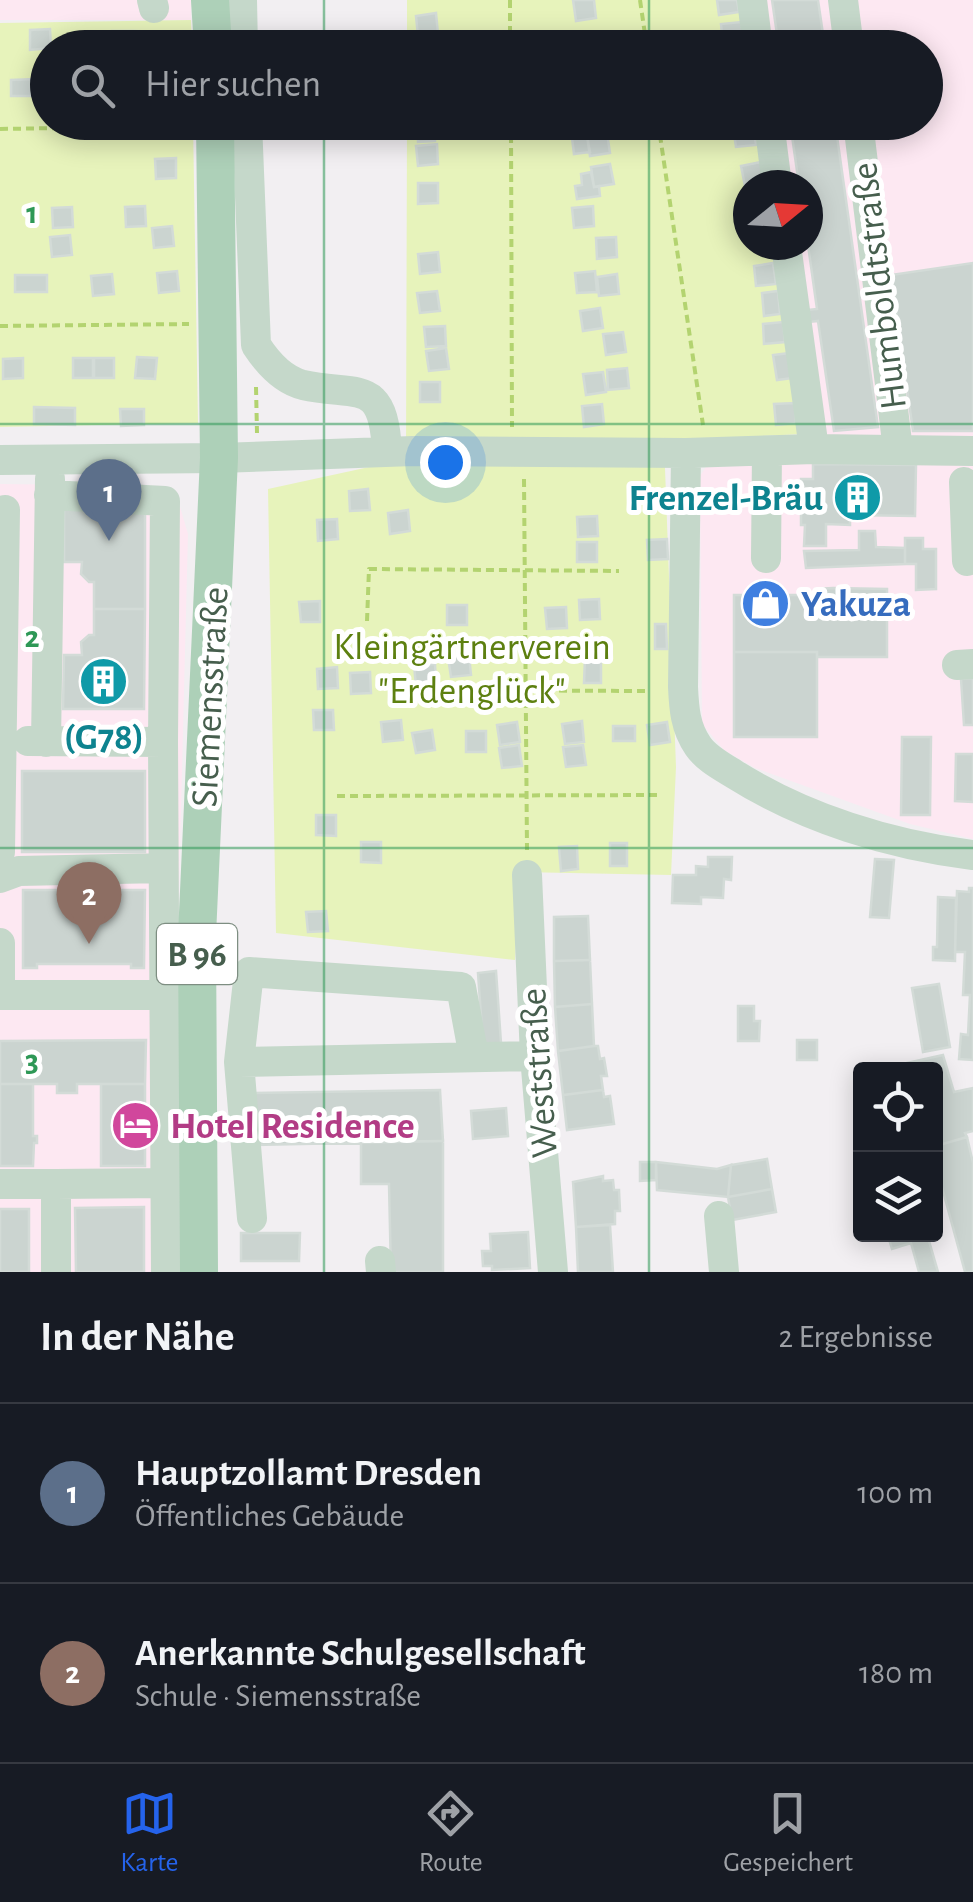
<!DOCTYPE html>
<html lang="de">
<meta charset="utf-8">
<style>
:root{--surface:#171b24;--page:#242831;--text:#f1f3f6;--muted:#9ea1a6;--line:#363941;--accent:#2563eb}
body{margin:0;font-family:"Alegreya Sans",sans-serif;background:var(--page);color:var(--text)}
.controls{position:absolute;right:30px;bottom:30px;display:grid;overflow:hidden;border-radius:10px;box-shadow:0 5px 25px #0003}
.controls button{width:90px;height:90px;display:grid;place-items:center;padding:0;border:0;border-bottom:2px solid var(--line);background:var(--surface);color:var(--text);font:50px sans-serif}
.compass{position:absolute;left:733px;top:170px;width:90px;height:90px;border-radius:50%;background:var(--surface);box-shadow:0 5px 25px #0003;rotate:72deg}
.you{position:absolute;left:445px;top:462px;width:35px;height:35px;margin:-25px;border:8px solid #fff;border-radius:50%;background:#1a73e8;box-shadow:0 0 0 15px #1a73e833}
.badge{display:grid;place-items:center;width:65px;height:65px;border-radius:50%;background:var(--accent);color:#fff;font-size:32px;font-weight:700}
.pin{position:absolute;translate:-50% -82px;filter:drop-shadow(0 2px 5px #0008)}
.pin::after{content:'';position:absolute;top:52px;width:35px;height:30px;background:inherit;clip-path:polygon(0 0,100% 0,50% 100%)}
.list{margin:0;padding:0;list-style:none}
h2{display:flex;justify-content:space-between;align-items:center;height:130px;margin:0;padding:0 40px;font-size:42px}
h2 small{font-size:32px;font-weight:400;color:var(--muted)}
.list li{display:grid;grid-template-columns:65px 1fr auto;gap:30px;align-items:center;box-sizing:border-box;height:180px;padding:0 40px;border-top:2px solid var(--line)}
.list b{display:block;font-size:38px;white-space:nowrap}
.list p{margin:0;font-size:32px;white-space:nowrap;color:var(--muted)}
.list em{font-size:32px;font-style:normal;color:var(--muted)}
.icon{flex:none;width:55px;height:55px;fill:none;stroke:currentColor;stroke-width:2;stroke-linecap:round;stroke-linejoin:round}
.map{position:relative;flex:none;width:973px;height:1272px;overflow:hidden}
.search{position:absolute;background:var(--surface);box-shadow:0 5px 25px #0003;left:30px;right:30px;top:30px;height:110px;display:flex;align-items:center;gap:25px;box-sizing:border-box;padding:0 35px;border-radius:55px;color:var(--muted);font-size:38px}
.sheet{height:490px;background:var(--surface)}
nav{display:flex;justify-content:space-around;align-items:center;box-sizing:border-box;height:140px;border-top:2px solid var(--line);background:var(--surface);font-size:28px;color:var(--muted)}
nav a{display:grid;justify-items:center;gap:5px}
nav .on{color:var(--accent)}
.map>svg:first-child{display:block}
.commercial{fill:#fde8f2}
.green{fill:#e7f3bb}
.building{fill:#cbd4d0;stroke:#d3dbd7;stroke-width:2.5}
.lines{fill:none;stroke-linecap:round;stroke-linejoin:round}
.path{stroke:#b3d370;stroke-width:4;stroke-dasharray:8 5;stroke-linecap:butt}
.minor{stroke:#c5d8ca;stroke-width:30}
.major{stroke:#add0b8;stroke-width:38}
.grid{fill:none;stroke:#2e9856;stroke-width:2.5;stroke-opacity:0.55}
.labels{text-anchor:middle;stroke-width:10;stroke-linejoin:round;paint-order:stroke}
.shield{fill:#fff;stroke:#7e8e82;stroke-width:2.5}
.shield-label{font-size:35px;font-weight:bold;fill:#465e4d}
.street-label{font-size:38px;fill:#465e4d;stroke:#fff}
.culture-label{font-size:38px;font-weight:bold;fill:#0d838f;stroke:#fff;text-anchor:end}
.shop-label{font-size:38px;font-weight:bold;fill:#366cbe;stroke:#fff;text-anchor:start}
.park-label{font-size:38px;fill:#5d8010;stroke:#fff}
.hotel-label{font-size:38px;font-weight:bold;fill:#b23c85;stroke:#fff;text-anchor:start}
.grid-label{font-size:32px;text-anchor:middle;font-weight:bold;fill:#2e9856;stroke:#fff;stroke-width:10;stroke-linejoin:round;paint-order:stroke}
</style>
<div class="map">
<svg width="973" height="1272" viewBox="0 0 973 1272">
<rect width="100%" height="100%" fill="#f2eff2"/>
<path class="commercial" d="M0,0h191v20h-191z
M762,0h211v839l-63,-15 -155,-56 -31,-18 -22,-26 -2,-248 8,-12 117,-5 -28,-214h11v-60h-20l-8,-62 146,-1v-74l-157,-1z
M0,484l166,2 14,21 8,27 -10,393 -3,345h-175z"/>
<path class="green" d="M407,0h335l7,48h-342z
M191,20l1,27 -144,1v74l145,1 5,300 -198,4v-404z
M407,123h352l9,62h-20v60h29l26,189 -139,7 12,326 -5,108 -151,-3 -5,88 -239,-27 -8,-444 138,-30z"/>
<path class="building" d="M573,0h21l2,18 -20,3z
M717,0h20l2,12 -20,3z
M772,0h46l7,48h-46z
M436,13l2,21 -20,2 -2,-20z
M741,22l3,20 -21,3 -2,-21z
M50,29l1,19 -21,2v-20z
M112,31h20v17h-21z
M134,31l29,1 -1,15h-29z
M35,79l-1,17h-23v-16z
M418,122h17v19l-17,1z
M790,122h45l43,305 -44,4 -16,-110 -9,1 -2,-12 10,-1 -9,-64v-60h-9z
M753,125l3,20 -20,2 -3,-20z
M607,133l3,20 -20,3 -3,-20z
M587,136l3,16 -16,2 -2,-16z
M437,144l1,20 -20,2 -2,-20z
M176,158v20l-20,1 -1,-20z
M761,162l4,20 -20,4 -4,-20z
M610,164l4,20 -20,3 -3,-20z
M591,172l3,15 5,-1 1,10 -23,3 -2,-13 7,-1 -1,-11z
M418,183h20v20l-20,1z
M145,206l1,20 -20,1 -1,-20z
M593,206l1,20 -20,2 -2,-20z
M72,207l1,20 -20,1 -1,-20z
M172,226l2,20 -20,2 -2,-20z
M70,235l2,20 -20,2 -2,-20z
M616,237l1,20 -20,2 -1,-21z
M438,252l2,20 -20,2 -2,-20z
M773,263l3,21 -20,2 -2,-20z
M973,263v168h-60l-22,-156z
M177,271l2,20 -20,2 -2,-20z
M595,271l2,21 -20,1 -2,-20z
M112,274l2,20 -21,2 -2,-20z
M617,274l2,20 -20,2 -2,-19z
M15,275h32v17h-32z
M437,291l3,20 -20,2 -3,-20z
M778,291l2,23 -16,2 -2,-23z
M600,308l3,20 -20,3 -3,-20z
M783,322l2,20 -21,2 -1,-20z
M445,326l1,20 -20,1 -2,-20z
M623,332l3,20 -20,3 -3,-21z
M446,348l3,21 -20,2 -3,-20z
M790,353l3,25 -16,2 -4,-25z
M137,357l20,1 -2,21 -20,-1z
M23,358v20l-20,1v-20z
M73,358h20v20h-20z
M94,358h20v20h-20z
M627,368l2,20 -21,2 -1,-20z
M603,372l3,20 -20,3 -3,-21z
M420,382h20v20h-20z
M795,403l1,20 -20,2 -2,-21z
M602,404l2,20 -20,3 -2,-21z
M34,407l41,1v17l-41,-1z
M120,409h24v16l-23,1z
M813,464l103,1 -1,51 -65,-1v10l-24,-1v22h-22l1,-21h-4v-46h12z
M368,489l2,21 -20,1 -1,-20z
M145,507v102h-51v-27h-5l-8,-8 1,-12h-18v-54z
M408,510l2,21 -20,3 -2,-21z
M597,516l1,20 -20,1 -1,-20z
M337,519l1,20 -20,2 -1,-21z
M859,531h16l1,16 29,1v16l-99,4 -2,-17 55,-1z
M905,538h18v11h13v40l-20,1v-26h-11z
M667,539l1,20 -20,1 -1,-20z
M577,542h20v20h-20z
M833,588l54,1v68h-70v-5h-83v-57h82v-6z
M599,599l1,20 -20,1 -1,-20z
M320,601v21h-19l-2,-20z
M447,605h20v20h-20z
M566,607l1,21 -20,1 -2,-21z
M94,609h51l-1,100h-81l1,-54h18l-1,-13 8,-7h5z
M655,624h11l1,25h-12z
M734,652h83v85h-83z
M469,655l2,20 -20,2 -3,-20z
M585,658h16v25h-17z
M435,664l1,20 -20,2 -2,-21z
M337,667l1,21 -20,1 -1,-20z
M370,672l1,21 -20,1 -1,-21z
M973,678v47h-9l-3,-46z
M313,710h20l1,20h-20z
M401,720l2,20 -20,2 -2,-20z
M582,721l2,21 -19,2 -3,-20z
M517,722l3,20 -20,3 -3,-20z
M667,722l3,20 -20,3 -3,-20z
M613,726h22v15h-22z
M432,730l3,20 -19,3 -4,-20z
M466,731h20v21h-20z
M902,737h29l-1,78h-29z
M519,745l3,21 -20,2 -3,-20z
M583,745l3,20 -20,2 -3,-20z
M956,754h17v48l-18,-1z
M22,771h123v81h-123z
M316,815h20v21l-20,-1z
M361,842h20v21l-20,-1z
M610,843h17v23h-17z
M577,846l1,23 -17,2 -2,-24z
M708,857h24l-1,23 -7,-1 -1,19 -22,-1v7l-29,-1 1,-28h23v-9l12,1z
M875,859l19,1 -5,58 -19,-1z
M969,888h4v172l-14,-1 2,-25 7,1 2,-40h-7l2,-43h-10l2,-61 12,1z
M23,890h122l-1,78h-13v-4h-94v4h-14z
M938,897l18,1 -1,63 -22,-1v-13h4z
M326,911l2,20 -20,1 -2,-20z
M588,916l2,44 -36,1v-44z
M590,960l2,44 -37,3 -1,-46z
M496,971l5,72 -18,1 -5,-71z
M939,984l11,63 -27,5 -11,-64z
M592,1004l2,42 -36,5 -3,-44z
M738,1006h16v15h6l-1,20h-21z
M146,1040l-1,44h-68v9h-20v-9h-57v-43z
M797,1040h20v20h-20z
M594,1046h4l2,13 4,-1 3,18h-6l2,14 -40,5 -5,-44z
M943,1055l11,37 19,-4v43l-8,2 2,4 -31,9v-76h-28l-1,-7z
M0,1084h33v52h4v7h-3l-1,23h-33z
M101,1084h44v82h-44z
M440,1090l3,51 -191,4v-52z
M603,1090l1,7 6,-1 4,28 -47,6 -4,-35z
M506,1108l2,28 -35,3 -2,-28z
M967,1137l6,26v109h-8l-29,-107v-19z
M443,1141v131h-52l-2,-88h-28v-42z
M767,1159l5,30 -44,8 3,-32z
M640,1162h16v18l-16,1z
M656,1162l61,7 14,-4 -3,32 -71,-7z
M603,1176v5l10,-1 1,10h5l1,21h-5v13l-39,3 -3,-45z
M772,1189l4,23 -44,8 -4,-23z
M144,1207v65h-68l-1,-64z
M0,1209h29v63h-29z
M610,1225l3,47h-35l-2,-45z
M528,1232l2,36 -38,2v-4h-9l-1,-15h9l-1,-17z
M241,1233h59l-1,28h-58z
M927,1234l11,38h-19l-8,-29 -19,6 -4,-13z"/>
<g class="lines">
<path class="path" d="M510,0v48
M640,0l7,48
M511,122l1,305
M658,122l45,303
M0,129l183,-3
M0,326l189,-2
M256,387l1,46
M524,479l3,371
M367,621l2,-52 250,2
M416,690l231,1
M337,796l322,-1"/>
<path class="minor" d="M152,0l2,8
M242,0l1,48
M752,0l6,48
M843,0l6,48
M247,122l9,223c11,17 27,35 47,40 56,12 80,-8 84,66
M769,122l8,63
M858,122l40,328
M786,245l28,204
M686,453l-3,234c1,21 2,40 15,59 8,12 23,20 36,28 70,44 156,71 239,81
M0,460l219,-2 194,-7 273,2 128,-4 159,2
M964,482l3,79
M49,495l116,6 -2,241 3,530
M766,558l1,-107
M957,665l16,-1
M28,741l135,1
M46,742l4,-263
M0,852l5,-342
M527,875l8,181 18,216
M0,878l19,-7 144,-3
M0,943v52
M0,995h165
M474,1057l-13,-70 -212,-15 -10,90 296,-6
M239,1062l13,156
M0,1184h56
M719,1216l5,56
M380,1261l1,11
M56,1272v-88l109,-1"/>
<path class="major" d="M210,0l3,48
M199,1272l-2,-337 22,-477 -4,-336"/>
</g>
<path class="grid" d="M324,0v48M649,0v48M324,122v1150M649,122v1150M0,424h973M0,848h973"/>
<defs>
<symbol id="building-disc" viewBox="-11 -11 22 22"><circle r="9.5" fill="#0f9aa8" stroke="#fff"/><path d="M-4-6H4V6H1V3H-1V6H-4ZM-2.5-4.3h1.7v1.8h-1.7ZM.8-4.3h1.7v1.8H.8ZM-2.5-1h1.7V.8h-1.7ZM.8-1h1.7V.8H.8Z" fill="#fff"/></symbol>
<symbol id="shop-disc" viewBox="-11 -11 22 22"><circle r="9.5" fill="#3f7fe0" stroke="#fff"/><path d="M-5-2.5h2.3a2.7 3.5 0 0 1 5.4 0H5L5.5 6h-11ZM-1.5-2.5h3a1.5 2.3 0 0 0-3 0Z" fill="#fff"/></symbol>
<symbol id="hotel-disc" viewBox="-11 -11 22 22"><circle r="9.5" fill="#d1479c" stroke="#fff"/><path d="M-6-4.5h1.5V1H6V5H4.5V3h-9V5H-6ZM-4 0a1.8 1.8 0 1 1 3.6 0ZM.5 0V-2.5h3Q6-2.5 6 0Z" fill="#fff"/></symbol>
</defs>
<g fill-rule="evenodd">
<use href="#building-disc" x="830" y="470" width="55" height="55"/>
<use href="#shop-disc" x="738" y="576" width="55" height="55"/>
<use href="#building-disc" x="76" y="654" width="55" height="55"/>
<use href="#hotel-disc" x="108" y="1098" width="55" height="55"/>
</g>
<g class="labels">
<rect class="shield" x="157" y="924" width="80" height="60" rx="8"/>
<g class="shield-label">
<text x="197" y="966">B 96</text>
</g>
<g class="street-label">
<text transform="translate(878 286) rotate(-97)" y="13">Humboldtstraße</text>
<text transform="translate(209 697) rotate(-87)" y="13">Siemensstraße</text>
<text transform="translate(538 1073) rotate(-94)" y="13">Weststraße</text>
</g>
<g class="culture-label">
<text x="823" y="510">Frenzel-Bräu</text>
<text x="104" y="749" text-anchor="middle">(G78)</text>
</g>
<g class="shop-label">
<text x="801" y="616">Yakuza</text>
</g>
<g class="park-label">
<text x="472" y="659">Kleingärtnerverein<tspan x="472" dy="44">"Erdenglück"</tspan></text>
</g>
<g class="hotel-label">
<text x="170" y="1138">Hotel Residence</text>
</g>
</g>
<g class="grid-label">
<text x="32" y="223">1</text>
<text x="32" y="647">2</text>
<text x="32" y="1071">3</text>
</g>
</svg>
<div class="controls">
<button><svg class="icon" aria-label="locate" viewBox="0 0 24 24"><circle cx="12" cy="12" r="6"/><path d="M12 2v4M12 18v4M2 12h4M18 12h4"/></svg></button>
<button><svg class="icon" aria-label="layers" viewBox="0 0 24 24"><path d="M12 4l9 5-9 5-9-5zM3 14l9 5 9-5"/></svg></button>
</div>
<svg class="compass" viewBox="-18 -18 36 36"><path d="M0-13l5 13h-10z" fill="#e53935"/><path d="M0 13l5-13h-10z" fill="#9ea1a6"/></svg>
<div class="you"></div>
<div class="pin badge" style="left:109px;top:541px;background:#5c6f8a">1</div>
<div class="pin badge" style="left:89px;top:944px;background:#8d6e63">2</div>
<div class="search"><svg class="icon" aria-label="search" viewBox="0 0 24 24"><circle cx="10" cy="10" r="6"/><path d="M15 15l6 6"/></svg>Hier suchen</div>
</div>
<section class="sheet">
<h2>In der Nähe<small>2 Ergebnisse</small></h2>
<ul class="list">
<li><span class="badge" style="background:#5c6f8a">1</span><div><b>Hauptzollamt Dresden</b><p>Öffentliches Gebäude</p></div><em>100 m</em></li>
<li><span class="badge" style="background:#8d6e63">2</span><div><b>Anerkannte Schulgesellschaft</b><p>Schule · Siemensstraße</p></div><em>180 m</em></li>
</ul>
</section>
<nav>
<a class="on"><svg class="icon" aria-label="map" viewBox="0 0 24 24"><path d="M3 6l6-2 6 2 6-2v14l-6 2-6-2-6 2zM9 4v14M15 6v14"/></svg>Karte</a>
<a><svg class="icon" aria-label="directions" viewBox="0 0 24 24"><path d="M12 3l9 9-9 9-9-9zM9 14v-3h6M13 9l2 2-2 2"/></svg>Route</a>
<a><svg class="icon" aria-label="saved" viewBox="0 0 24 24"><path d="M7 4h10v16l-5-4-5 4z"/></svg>Gespeichert</a>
</nav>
